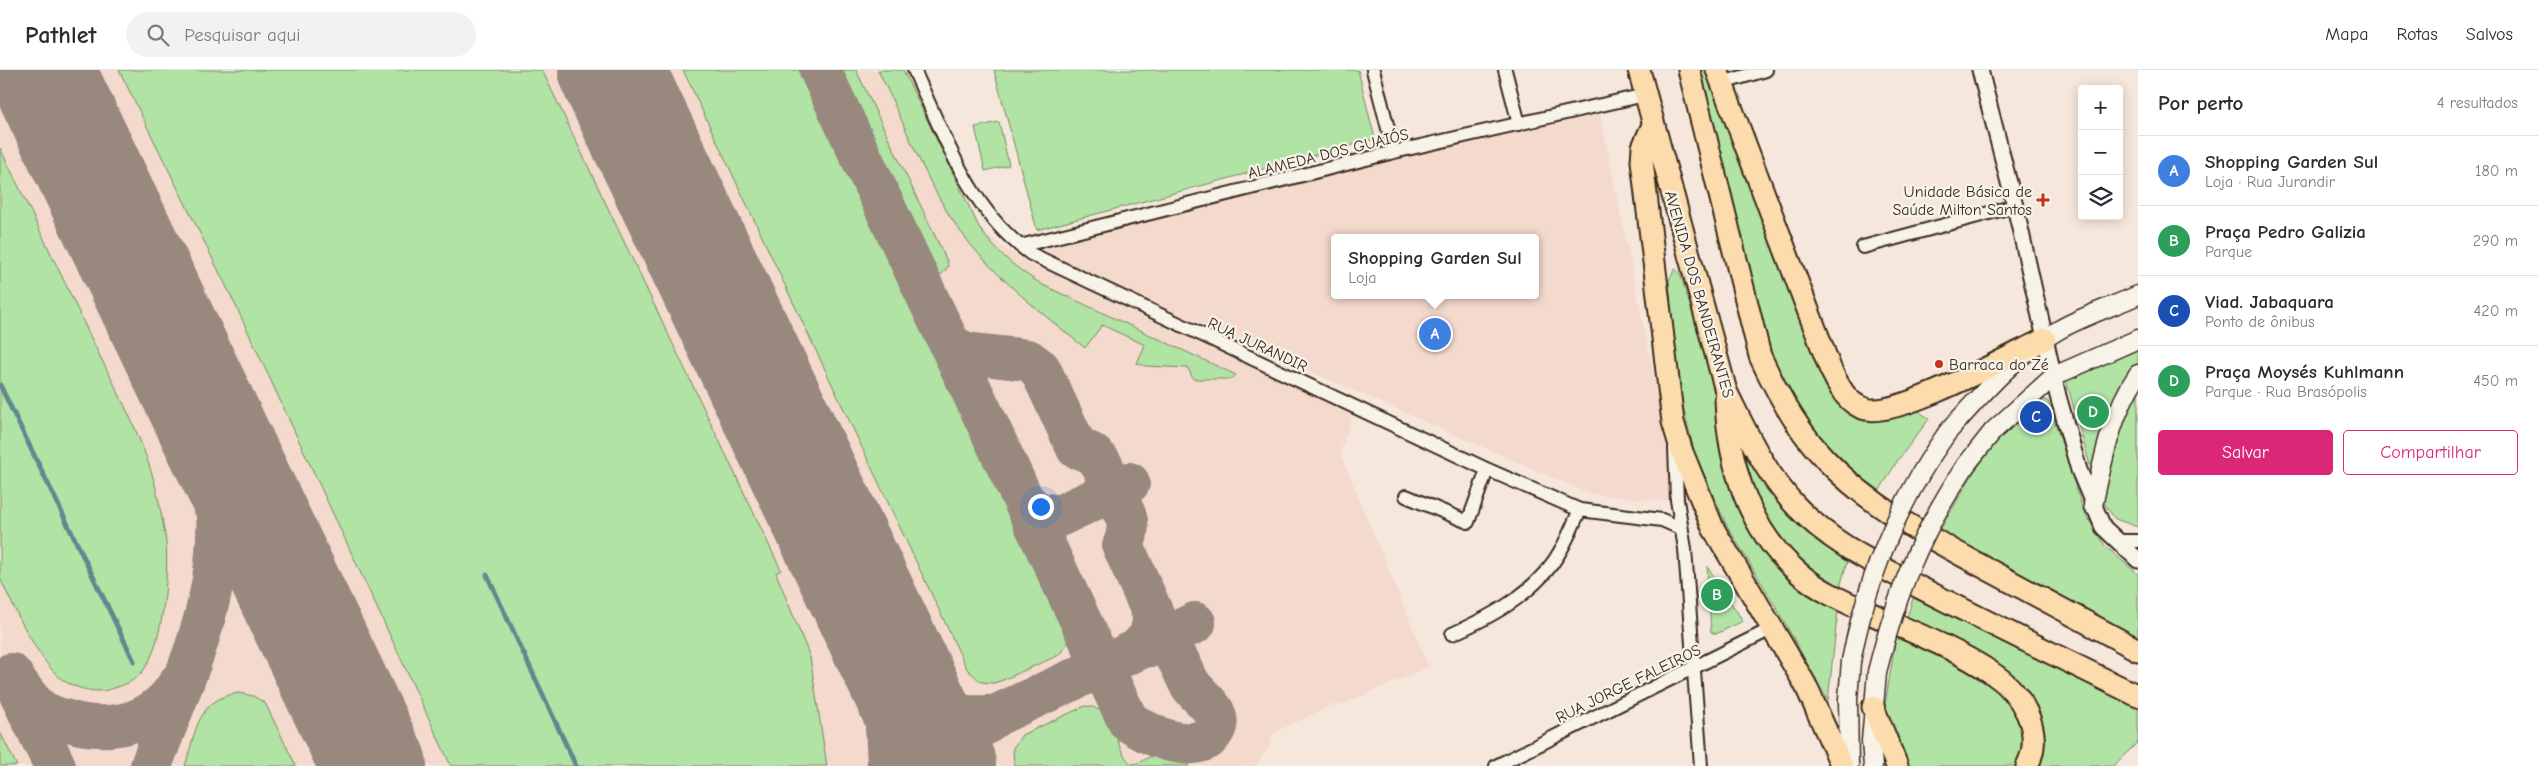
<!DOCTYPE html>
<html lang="pt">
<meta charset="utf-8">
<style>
:root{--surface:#fff;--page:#f2f2f3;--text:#2b2b33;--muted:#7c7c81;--line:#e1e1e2;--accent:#db2777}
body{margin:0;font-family:"Comic Neue",sans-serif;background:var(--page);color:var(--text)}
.controls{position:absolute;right:15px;top:15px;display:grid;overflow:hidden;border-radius:5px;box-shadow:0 2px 12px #0003}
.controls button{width:45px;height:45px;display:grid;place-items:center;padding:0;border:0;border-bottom:1px solid var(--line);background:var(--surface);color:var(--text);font:25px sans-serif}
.you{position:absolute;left:1040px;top:436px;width:18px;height:18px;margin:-12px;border:4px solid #fff;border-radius:50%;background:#1a73e8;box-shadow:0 0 0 8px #1a73e833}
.badge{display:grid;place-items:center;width:32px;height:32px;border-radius:50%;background:var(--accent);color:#fff;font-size:16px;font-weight:700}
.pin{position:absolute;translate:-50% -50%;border:2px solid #fff;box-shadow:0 1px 5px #0006}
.popup{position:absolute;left:1331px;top:164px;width:208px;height:65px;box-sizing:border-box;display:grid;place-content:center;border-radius:5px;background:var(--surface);filter:drop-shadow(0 1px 4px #0005);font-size:16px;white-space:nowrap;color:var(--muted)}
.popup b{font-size:19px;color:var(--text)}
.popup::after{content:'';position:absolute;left:50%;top:100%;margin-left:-10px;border:10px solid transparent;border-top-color:var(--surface)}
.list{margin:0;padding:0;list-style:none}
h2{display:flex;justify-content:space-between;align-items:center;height:65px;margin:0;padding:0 20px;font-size:21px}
h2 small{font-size:16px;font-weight:400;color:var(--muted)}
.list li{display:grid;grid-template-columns:32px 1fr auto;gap:15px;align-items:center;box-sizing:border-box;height:70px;padding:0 20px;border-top:1px solid var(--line)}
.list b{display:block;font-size:19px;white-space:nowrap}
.list p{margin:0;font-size:16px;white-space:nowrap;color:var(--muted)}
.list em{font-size:16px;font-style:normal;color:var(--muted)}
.actions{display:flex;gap:10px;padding:15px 20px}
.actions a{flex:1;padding:11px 0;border:1px solid var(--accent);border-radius:5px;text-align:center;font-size:18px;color:var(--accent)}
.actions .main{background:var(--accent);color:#fff}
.icon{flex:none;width:28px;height:28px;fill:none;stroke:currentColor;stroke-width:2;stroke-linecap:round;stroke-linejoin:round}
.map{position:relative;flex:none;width:2138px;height:696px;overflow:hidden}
header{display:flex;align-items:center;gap:30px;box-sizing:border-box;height:70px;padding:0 25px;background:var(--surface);border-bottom:1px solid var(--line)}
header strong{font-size:24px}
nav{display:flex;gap:28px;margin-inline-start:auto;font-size:18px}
.search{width:350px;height:45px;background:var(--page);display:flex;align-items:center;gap:12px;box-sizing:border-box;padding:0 18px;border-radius:28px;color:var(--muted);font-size:19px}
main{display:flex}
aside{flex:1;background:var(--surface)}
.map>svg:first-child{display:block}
.built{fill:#f4d9cd;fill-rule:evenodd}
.green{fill:#b0e3a4;stroke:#768661}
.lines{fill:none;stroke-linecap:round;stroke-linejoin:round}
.stream{stroke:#61888f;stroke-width:5}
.taxiway{stroke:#98887d;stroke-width:42}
.runway{stroke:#98887d;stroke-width:106}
.minor-casing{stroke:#3b2a1e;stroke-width:16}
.tertiary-casing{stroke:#3b2a1e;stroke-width:19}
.secondary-casing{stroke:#3b2a1e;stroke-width:21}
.trunk-casing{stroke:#3b2a1e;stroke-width:25}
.minor{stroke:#f7f3e8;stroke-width:12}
.tertiary{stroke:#f7f3e8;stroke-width:15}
.secondary{stroke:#f7f3e8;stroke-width:18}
.trunk{stroke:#fcdcac;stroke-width:21}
.secondary-bridge-casing{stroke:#3b2a1e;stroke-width:21;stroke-linecap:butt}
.secondary-bridge{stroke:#f7f3e8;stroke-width:18}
.poi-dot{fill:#c8321e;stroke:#f7f3e8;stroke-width:2}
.labels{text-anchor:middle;stroke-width:4.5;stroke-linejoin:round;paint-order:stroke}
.street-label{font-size:16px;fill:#3b2a1e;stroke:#f7f3e8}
.poi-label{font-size:16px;fill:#3b2a1e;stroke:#f7f3e8;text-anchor:end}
</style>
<header>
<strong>Pathlet</strong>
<div class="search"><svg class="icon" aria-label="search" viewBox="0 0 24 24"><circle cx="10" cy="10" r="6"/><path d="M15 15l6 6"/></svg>Pesquisar aqui</div>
<nav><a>Mapa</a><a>Rotas</a><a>Salvos</a></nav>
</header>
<main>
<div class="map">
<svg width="2138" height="696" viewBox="0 0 2138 696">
<rect width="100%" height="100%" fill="#f6e7dc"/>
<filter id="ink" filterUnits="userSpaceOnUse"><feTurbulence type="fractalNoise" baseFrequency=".02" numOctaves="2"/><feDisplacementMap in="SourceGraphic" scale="10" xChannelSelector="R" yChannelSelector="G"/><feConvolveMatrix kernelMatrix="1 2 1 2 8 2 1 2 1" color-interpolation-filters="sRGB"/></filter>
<g filter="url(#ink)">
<path class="built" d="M0,0h905l76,158 21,19 28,17 323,150 -13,39 89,214 -93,40 -2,-3 -61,29 -4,15 -14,18h-1255z
M1600,44l62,302 26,87 -98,-9 -553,-242 172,-50 171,-43zM1335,168h200v57h-200z"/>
<path class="green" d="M119,0h423l239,500 -5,3 34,84 17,109h-376l-216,-462z
M683,0h121l263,557v17l-8,11 -56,25 -9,3 -13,-1 -14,-13z
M833,0h23l91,191 1,6 -7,8 -10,-2 -8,-12z
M878,0h25l77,159c17,24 38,41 63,56l193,90 -5,4h-38l-5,-11 -43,-2 -8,-3 8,-18 -43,-20 -17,23c-52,-42 -108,-84 -142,-143 -25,-43 -43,-91 -65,-135z
M994,0h364l17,69 -338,91z
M1697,0h14l123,323 81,15 14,11 -31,41 -20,33c-50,-43 -80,-79 -107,-140z
M999,52l10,43 -24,6 -10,-44z
M0,78c31,64 62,128 92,192 21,43 45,86 59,131 7,21 10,42 14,64 5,32 -1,109 -22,136 -7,9 -18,14 -29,17 -15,6 -34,2 -48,-6 -25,-14 -54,-78 -66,-104z
M1675,199l5,4 37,118 14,93 107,125 -10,92 -52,-94 -50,-83 -32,-73 -12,-49 -8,-60 -5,-62z
M2138,276v17l-5,7 -40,106 -27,-96z
M2138,314v143l-23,-8 -14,-20 15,-70z
M2045,329l4,4 34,107 23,37 32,27v63l-198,-107 34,-58 25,-33z
M1738,377l48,63 26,25 35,27 -8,29c-29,-20 -57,-40 -74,-71 -12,-22 -18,-50 -27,-73z
M1707,496l36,55 -27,13 -5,-2z
M1913,528l225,107v37l-25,24h-77l4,-46 -134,-99z
M1896,567c48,19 156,59 120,129h-109l-20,-48 -2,-13z
M239,623l14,3 12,7 31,63h-111c11,-34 12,-68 54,-73z
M1085,636c31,1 28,41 46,58 11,0 16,-8 26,-9 9,-1 19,2 28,3l4,8h-175l-1,-18 9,-13z
M0,662l17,34h-17z"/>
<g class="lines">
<path class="stream" d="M0,315l134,276
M487,505l89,191"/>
<path class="taxiway" d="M36,0l9,8
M820,0l308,651c21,14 54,30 79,18 25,-24 -6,-38 -17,-55 -8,-13 -10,-29 -24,-36 -9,-4 -18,-2 -27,0
M950,275l16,8 62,7 12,9 37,79c24,6 34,24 27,47 22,9 29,29 19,51l31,70 -4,20 -11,12
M1023,429l12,13 24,4 70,-33
M827,454l47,114 11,68 3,60
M898,602c34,37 47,49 99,43l-36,26 -20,21
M11,604c8,11 16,24 26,33 8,8 21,11 31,14 44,13 88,2 111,-38
M19,622l36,74
M997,645l198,-92
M151,696c23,-64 57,-134 64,-202 5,-44 1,-88 -1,-132
M912,696l11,-41"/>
<path class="runway" d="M41,0l333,696
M611,0l332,696"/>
<defs>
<path id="minor" d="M914,0c30,65 56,142 117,184l453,214 82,36 14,6 82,10 18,8
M1373,0l21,82
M1505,0l14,54
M1722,13l44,-13
M1020,176l374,-94 251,-57
M1863,177l152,-41
M1675,378l2,52 8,49 16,217
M1406,426l62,26 19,-52
M2116,471h22
M1452,564c43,-19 87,-43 110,-86 7,-12 12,-26 18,-38
M1496,696l277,-138"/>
<path id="tertiary" d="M1980,0l35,136 43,190 21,74 24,57 35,33"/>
<path id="secondary" d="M1947,363c33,-37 67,-77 110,-102 25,-15 55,-24 81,-36
M1966,395l27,-34 61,-55 84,-37
M2093,436c10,-46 18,-92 45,-132
M1849,696l-1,-67 3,-38
M1873,696l-2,-25 6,-69"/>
<path id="trunk" d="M1639,0l87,321c20,41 40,84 71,116 34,36 77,56 120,79 73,38 147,73 221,110
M1689,0l71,286c17,37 37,74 65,103 46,49 107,80 166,112 49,26 98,53 147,79
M1717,0l113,298c8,16 16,36 36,41 32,9 145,-54 179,-70
M1653,55l-10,22 -1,14 31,261 9,30 31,76 92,156 37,82
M1726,329c2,65 23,133 74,175 19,16 41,26 63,36 43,20 89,36 129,63 29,19 53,58 35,93
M1873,637l24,59"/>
</defs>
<use href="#minor" class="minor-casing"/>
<use href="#tertiary" class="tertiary-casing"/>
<use href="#secondary" class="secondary-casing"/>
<use href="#trunk" class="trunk-casing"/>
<use href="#minor" class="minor"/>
<use href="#tertiary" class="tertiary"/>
<use href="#secondary" class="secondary"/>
<use href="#trunk" class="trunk"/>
<defs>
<path id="secondary-bridge" d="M1851,591c16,-83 47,-159 96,-228
M1877,602c20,-80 43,-138 89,-207"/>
</defs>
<use href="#secondary-bridge" class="secondary-bridge-casing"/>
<use href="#secondary-bridge" class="secondary-bridge"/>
</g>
</g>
<g class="poi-dot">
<path d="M2040.5 122.5h5v5h5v5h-5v5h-5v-5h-5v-5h5z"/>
<circle cx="1939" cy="294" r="5"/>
</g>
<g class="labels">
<g class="street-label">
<text transform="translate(1328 83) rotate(-14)" y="6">ALAMEDA DOS GUAIÓS</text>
<text transform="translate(1700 224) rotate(74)" y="6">AVENIDA DOS BANDEIRANTES</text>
<text transform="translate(1258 274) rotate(25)" y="6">RUA JURANDIR</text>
<text transform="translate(1628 613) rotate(-26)" y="6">RUA JORGE FALEIROS</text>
</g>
<g class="poi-label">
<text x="2032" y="127">Unidade Básica de<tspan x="2032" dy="18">Saúde Milton Santos</tspan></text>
<text x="1949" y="300" text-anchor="start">Barraca do Zé</text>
</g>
</g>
</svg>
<div class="controls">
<button>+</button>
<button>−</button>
<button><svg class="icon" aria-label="layers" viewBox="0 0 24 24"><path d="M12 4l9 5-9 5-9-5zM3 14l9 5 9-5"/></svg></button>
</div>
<div class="you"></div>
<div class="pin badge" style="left:1435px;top:264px;background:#3f7fe0">A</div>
<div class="popup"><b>Shopping Garden Sul</b>Loja</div>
<div class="pin badge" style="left:1717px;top:525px;background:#2e9e5b">B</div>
<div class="pin badge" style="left:2036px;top:347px;background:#1a4fb4">C</div>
<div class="pin badge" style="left:2093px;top:342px;background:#2e9e5b">D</div>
</div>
<aside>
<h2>Por perto<small>4 resultados</small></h2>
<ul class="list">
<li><span class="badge" style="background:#3f7fe0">A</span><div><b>Shopping Garden Sul</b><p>Loja · Rua Jurandir</p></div><em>180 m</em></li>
<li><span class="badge" style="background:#2e9e5b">B</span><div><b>Praça Pedro Galizia</b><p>Parque</p></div><em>290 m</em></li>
<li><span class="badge" style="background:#1a4fb4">C</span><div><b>Viad. Jabaquara</b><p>Ponto de ônibus</p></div><em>420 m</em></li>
<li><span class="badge" style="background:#2e9e5b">D</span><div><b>Praça Moysés Kuhlmann</b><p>Parque · Rua Brasópolis</p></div><em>450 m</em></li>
</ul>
<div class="actions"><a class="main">Salvar</a><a>Compartilhar</a></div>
</aside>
</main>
